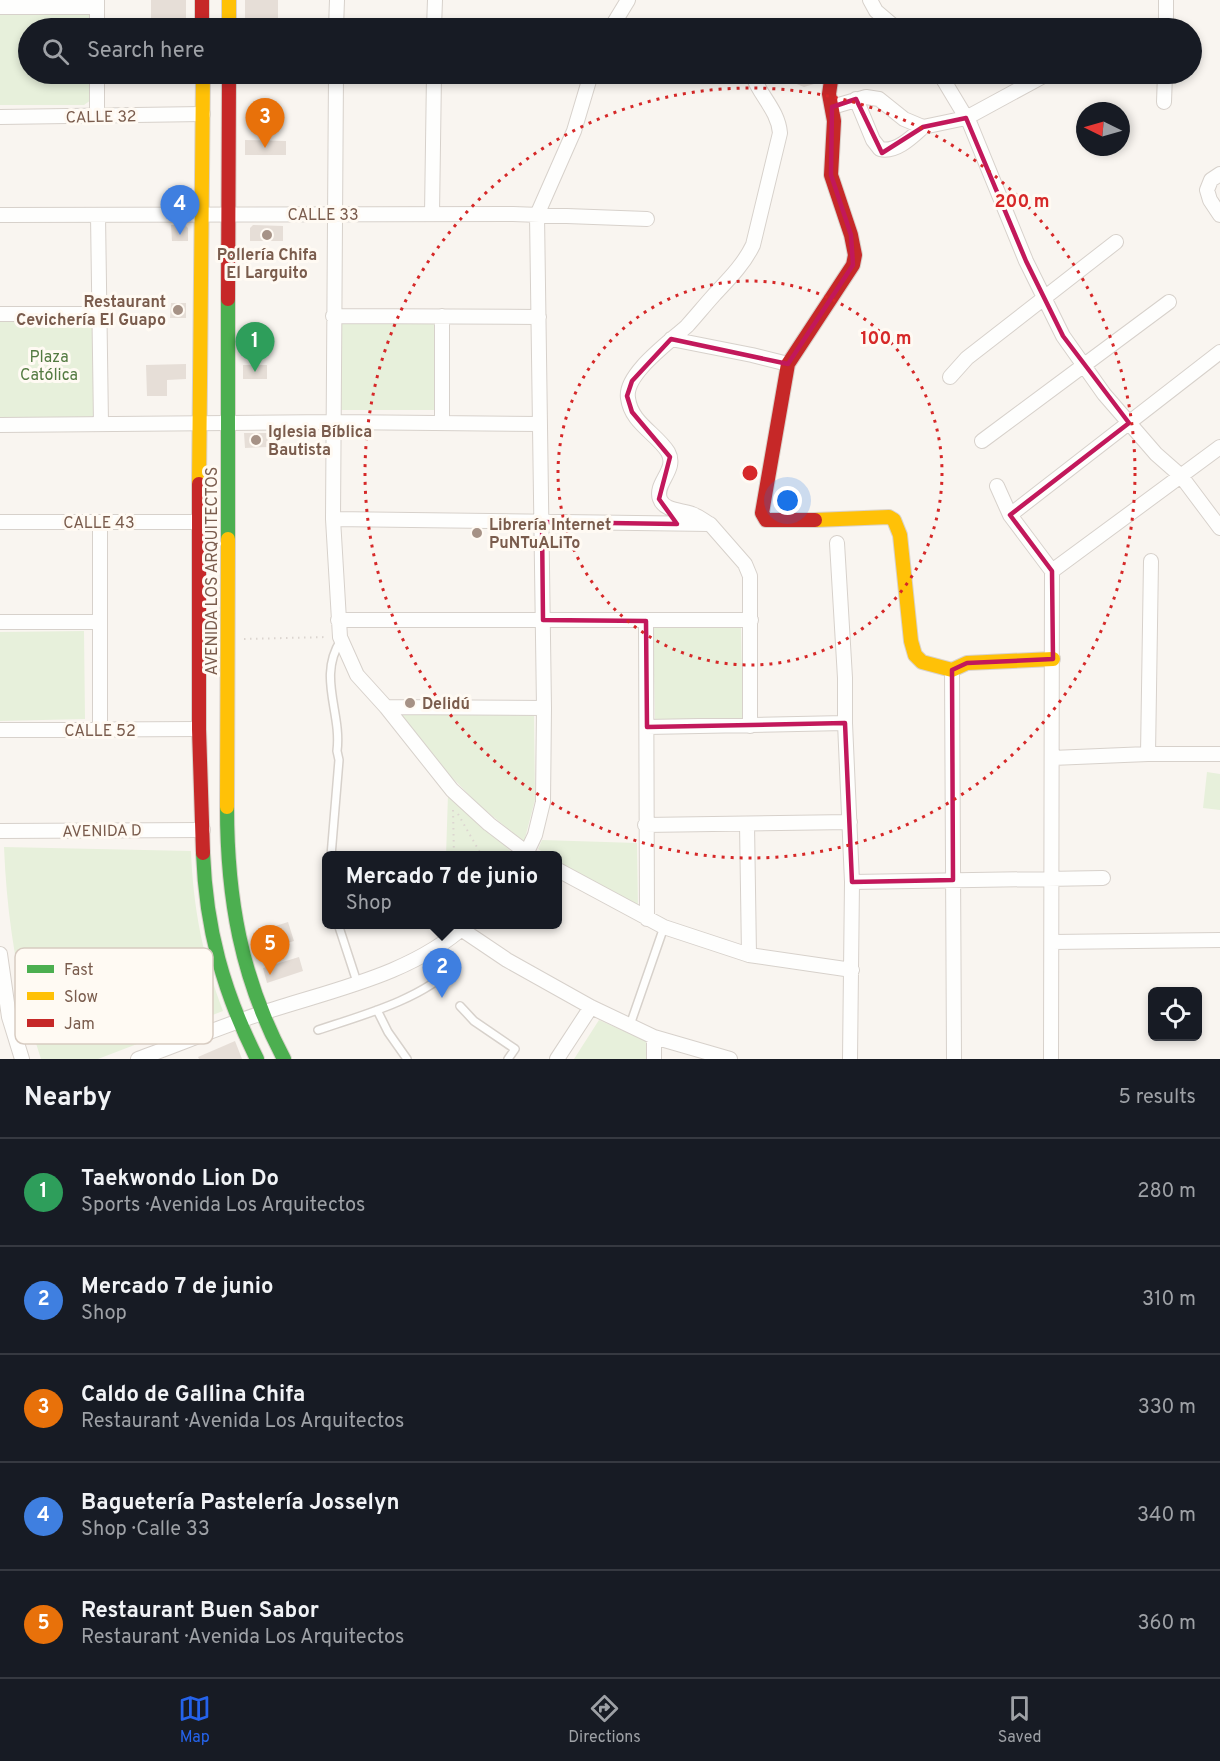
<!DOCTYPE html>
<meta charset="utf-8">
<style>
:root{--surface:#171b24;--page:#20242c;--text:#f1f3f6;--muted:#9ea1a6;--line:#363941;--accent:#2563eb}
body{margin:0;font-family:Overpass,sans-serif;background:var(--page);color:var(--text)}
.controls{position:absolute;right:18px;bottom:18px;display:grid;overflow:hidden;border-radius:9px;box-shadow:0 3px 9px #0003}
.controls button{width:54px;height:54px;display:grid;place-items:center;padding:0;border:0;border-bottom:2px solid var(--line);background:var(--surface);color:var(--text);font:30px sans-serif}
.compass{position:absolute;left:1076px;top:102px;width:54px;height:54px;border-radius:50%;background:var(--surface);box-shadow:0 3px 9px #0003;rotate:275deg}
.you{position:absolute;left:788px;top:501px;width:21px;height:21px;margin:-15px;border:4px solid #fff;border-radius:50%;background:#1a73e8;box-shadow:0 0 0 9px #1a73e833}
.badge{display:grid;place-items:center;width:39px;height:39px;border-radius:50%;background:var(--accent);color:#fff;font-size:20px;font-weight:700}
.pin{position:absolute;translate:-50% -50px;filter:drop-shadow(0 2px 3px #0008)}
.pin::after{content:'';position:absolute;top:32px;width:21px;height:18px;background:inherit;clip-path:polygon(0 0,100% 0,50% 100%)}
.popup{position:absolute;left:322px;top:851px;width:240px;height:78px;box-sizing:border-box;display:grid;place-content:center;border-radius:9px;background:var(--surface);filter:drop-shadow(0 2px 4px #0005);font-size:20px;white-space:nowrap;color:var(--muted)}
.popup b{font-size:22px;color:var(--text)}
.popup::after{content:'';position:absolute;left:50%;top:100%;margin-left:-12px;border:12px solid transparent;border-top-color:var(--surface)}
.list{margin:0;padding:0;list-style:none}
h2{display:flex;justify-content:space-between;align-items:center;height:78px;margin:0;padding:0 24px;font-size:26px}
h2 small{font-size:20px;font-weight:400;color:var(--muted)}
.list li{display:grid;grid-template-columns:39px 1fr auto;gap:18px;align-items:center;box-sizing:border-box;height:108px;padding:0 24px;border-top:2px solid var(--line)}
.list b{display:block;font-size:22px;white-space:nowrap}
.list p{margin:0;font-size:20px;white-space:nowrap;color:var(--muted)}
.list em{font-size:20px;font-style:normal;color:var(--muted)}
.icon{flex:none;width:33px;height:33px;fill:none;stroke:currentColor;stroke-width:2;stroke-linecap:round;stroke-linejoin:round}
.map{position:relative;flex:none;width:1220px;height:1059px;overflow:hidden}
.search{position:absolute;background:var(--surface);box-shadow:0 3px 9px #0003;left:18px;right:18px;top:18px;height:66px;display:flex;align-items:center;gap:15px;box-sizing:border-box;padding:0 21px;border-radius:33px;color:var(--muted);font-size:22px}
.sheet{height:618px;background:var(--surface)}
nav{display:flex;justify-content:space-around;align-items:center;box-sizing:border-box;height:84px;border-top:2px solid var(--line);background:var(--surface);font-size:16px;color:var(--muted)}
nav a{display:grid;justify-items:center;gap:3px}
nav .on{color:var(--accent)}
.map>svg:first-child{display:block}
.green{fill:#e7f0db}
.building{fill:#e6ded7}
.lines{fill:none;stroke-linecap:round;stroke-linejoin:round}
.lane-casing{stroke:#d7d1cb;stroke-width:10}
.street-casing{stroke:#d7d1cb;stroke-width:16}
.fast-casing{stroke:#d9d2cb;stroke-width:16}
.slow-casing{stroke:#d9d2cb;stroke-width:16}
.jam-casing{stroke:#d9d2cb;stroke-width:16}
.path{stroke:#dcd5d0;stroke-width:2;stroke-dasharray:1.5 4.5;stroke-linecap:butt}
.lane{stroke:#fefefd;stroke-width:7}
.street{stroke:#fefefd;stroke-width:14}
.fast{stroke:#4caf50;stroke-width:14}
.slow{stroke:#ffc107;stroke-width:14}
.jam{stroke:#c62828;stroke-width:14}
.marked{fill:none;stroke:#c2185b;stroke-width:4.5;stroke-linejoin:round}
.ring{fill:none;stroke:#d62828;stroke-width:3;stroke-dasharray:3 6}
.poi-dot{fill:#a69286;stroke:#fffaf3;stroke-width:2}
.labels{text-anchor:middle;stroke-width:6;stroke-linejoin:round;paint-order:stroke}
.street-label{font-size:16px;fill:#7a5c4d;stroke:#fffaf3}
.poi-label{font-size:16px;font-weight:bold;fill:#7a5c4d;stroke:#fffaf3;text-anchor:start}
.park-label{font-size:16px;fill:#537a41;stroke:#fffaf3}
.key{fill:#fffaf3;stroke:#d7cbc1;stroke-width:1.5}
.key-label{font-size:16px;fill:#7a5c4d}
.centre{fill:#d62828;stroke:#fffaf3;stroke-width:3}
.ring-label{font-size:18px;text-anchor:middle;font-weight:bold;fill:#d62828;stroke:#fffaf3;stroke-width:6;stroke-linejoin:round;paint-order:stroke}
</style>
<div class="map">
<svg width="1220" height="1059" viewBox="0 0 1220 1059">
<rect width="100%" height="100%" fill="#f9f5f0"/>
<path class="green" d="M89,10l3,5v13h-64v46h63v26l-7,5h-84v-94z
M0,314h100l-4,103 -96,1z
M434,319v91h-95l3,-90z
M741,627l2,92 -88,2 -2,-93z
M84,631l1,88 -85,2v-89z
M393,710h141l1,90 -11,42 -45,-37 -47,-48z
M1207,772l13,2v36l-17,-2z
M448,794l67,61 -69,1z
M542,840l95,3 1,65 -47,-25 -33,-21v-6l-10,-1 -10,-6z
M4,847l187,4c2,56 12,107 32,160l-125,48h-57c-23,-71 -34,-138 -37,-212z
M599,1020l47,21v18h-72z"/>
<path class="building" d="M151,0h35v24h-35z
M245,0h33v28h-33z
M789,74h32l-7,10 -10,3 -10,-4z
M245,140l41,1v14h-41z
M171,225h14l3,3v13h-16z
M253,225l30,1v15h-33v-13z
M171,303h15v15h-16z
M186,364v15l-19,1v16h-20l-1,-31z
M243,365h24v14h-24z
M244,433h24v14l-23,1z
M288,922l6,19 -36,11 -5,-19z
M299,957l4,14 -36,12 -4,-15z
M235,1041l7,18h-43l-1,-2z"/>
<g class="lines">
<defs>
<path id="lane" d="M331,856l8,-96 -2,-9c5,-39 -20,-74 4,-111
M338,924l19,58
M460,1006l14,15 41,28 -7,10
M377,1010l11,22 19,27
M630,1025l34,-98
M318,1030c42,-14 105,-31 136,-64"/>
<path id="street" d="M97,0v28
M870,0l6,11 20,17
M0,7h97
M336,28l1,-28
M434,28l1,-28
M611,28l17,-28
M1166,28v-28
M97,74v42
M336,74l-3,445 7,118 17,38 29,32 66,83 37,34 42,32
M940,74l30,50 56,137 37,75 41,58 52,60 25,22 39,52
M856,99l17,41 7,9c16,4 32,-12 43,-22
M1164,102l1,-28
M832,107l34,-10 13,2 25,20 19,8 43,-9 81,-44
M0,117l203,-3
M1220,174l-9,6 -4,10 3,10 10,15
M432,214l2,-140
M0,215l513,-1 134,5
M98,215l3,209
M0,314h100
M333,316l206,1
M442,316v107
M671,339l81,16 36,9
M950,377l17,-19 149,-116
M0,425l334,-3 206,2
M982,441l187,-139
M997,486l13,29 42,56 -1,488
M1010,515l210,-163
M333,519l377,5 35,40 5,12v150
M0,522h199
M708,523c-5,-3 -10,-7 -16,-9 -10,-4 -28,-3 -32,-15 -6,-16 18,-29 8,-47 -12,-19 -37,-29 -40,-54 -4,-24 43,-57 59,-72 9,-10 18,-21 27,-31 15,-16 30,-31 39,-50l27,-112c-2,-23 -20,-37 -28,-59
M837,543l8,135v45l7,159 -2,177
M1052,571l168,-124
M338,620h413
M646,621l1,298
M0,622h100
M952,670l2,389
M386,707l158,1
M647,727l198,-4
M0,730l199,-1
M100,730v-208
M1148,754l3,-193
M1052,758l96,-4h72
M747,824l2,131
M645,825l205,-3
M0,831l203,-1
M525,856l10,-21 8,-33 1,-94 -7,-493 37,-84 17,-57
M558,870l106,57 85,28 103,15
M852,882l251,-4
M461,929l46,31 84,47 63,30 76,22
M1052,942l168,-2
M0,954l9,63 13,42
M138,1059c41,-15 82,-32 124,-46 69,-23 150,-38 205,-89
M557,1059l34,-52
M654,1059v-22"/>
<path id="fast" d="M228,539v-240
M227,807c0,91 14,171 57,252
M203,853c3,76 20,138 54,206"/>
<path id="slow" d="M229,0v28
M199,484l4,-410
M815,520l74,-3 5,3 6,15 11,106 4,14 7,7 30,8 15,-7 86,-4
M227,807l1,-268"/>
<path id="jam" d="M202,0v28
M228,299l1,-225
M199,484v245l4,124
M815,520h-49l-4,-7 26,-149 65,-99 2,-10 -4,-20 -20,-60 3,-54 -5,-27 3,-20"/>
</defs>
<use href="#lane" class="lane-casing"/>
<use href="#street" class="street-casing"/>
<use href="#fast" class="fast-casing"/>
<use href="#slow" class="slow-casing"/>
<use href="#jam" class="jam-casing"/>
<path class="path" d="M244,639l84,-2
M453,810l1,46
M458,814l24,42
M496,856l12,-1"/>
<use href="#lane" class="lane"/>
<use href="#street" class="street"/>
<use href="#fast" class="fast"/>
<use href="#slow" class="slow"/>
<use href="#jam" class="jam"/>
</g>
<path class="marked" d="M856,99l26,54 41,-26 43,-9 60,143 37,75 66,87 -119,92 42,56 1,88 -86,4 -15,7 1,210 -101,2 -7,-159 -198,4 -1,-106 -103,-1 -1,-98 135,2 -18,-25 11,-42 -38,-45 -5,-16 5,-15 39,-42 117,25 65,-99 -2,-30 -20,-60 1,-68z"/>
<g class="ring">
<circle cx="750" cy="473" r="192"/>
<circle cx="750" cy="473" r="385"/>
</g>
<g class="poi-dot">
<circle cx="267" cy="235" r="6"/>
<circle cx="178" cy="310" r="6"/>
<circle cx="256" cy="440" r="6"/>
<circle cx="477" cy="533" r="6"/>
<circle cx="410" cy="703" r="6"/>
</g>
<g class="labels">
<g class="street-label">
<text transform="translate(101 116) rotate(-1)" y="6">CALLE 32</text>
<text x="323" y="220">CALLE 33</text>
<text x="99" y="528">CALLE 43</text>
<text transform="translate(211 571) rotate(-90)" y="6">AVENIDA LOS ARQUITECTOS</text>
<text x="100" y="736">CALLE 52</text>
<text transform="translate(102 830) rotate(-1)" y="6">AVENIDA D</text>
</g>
<g class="poi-label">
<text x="267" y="260" text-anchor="middle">Pollería Chifa<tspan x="267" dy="18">El Larguito</tspan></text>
<text x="166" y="307" text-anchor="end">Restaurant<tspan x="166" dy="18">Cevichería El Guapo</tspan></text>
<text x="268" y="437">Iglesia Bíblica<tspan x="268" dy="18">Bautista</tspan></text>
<text x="489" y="530">Librería Internet<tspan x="489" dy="18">PuNTuALiTo</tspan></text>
<text x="422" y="709">Delidú</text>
</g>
<g class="park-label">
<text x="49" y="362">Plaza<tspan x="49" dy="18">Católica</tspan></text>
</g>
</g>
<rect x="15" y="948" width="198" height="96" rx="9" class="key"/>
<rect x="27" y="965" width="27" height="8" fill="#4caf50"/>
<rect x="27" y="992" width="27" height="8" fill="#ffc107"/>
<rect x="27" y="1019" width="27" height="8" fill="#c62828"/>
<g class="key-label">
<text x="64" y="975">Fast</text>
<text x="64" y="1002">Slow</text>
<text x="64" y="1029">Jam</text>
</g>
<circle cx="750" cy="473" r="9" class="centre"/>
<g class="ring-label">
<text x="1022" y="207">200 m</text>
<text x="886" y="344">100 m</text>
</g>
</svg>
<div class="controls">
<button><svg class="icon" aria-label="locate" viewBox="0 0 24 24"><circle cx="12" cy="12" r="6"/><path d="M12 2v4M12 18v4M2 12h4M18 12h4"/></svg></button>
</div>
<svg class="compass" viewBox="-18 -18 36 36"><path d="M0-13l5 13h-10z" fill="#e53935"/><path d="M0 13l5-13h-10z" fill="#9ea1a6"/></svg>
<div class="you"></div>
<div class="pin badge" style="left:255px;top:372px;background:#2e9e5b">1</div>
<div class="pin badge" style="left:442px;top:998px;background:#3f7fe0">2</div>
<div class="popup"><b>Mercado 7 de junio</b>Shop</div>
<div class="pin badge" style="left:265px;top:148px;background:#e8710a">3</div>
<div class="pin badge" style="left:180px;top:235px;background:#3f7fe0">4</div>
<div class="pin badge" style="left:270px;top:975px;background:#e8710a">5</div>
<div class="search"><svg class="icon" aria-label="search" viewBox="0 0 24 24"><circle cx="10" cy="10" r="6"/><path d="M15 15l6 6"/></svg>Search here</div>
</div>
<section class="sheet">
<h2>Nearby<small>5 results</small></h2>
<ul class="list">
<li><span class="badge" style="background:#2e9e5b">1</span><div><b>Taekwondo Lion Do</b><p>Sports · Avenida Los Arquitectos</p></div><em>280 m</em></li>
<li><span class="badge" style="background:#3f7fe0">2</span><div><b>Mercado 7 de junio</b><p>Shop</p></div><em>310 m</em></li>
<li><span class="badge" style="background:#e8710a">3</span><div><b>Caldo de Gallina Chifa</b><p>Restaurant · Avenida Los Arquitectos</p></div><em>330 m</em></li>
<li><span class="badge" style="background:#3f7fe0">4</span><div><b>Baguetería Pastelería Josselyn</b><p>Shop · Calle 33</p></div><em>340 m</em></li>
<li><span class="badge" style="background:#e8710a">5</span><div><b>Restaurant Buen Sabor</b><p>Restaurant · Avenida Los Arquitectos</p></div><em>360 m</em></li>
</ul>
</section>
<nav>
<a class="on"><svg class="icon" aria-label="map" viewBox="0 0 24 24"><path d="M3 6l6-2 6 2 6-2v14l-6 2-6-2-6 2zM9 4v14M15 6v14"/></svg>Map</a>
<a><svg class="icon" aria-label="directions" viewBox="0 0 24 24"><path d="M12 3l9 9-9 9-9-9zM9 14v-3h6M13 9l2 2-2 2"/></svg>Directions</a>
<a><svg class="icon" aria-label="saved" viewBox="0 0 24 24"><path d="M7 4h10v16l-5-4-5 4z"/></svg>Saved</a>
</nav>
